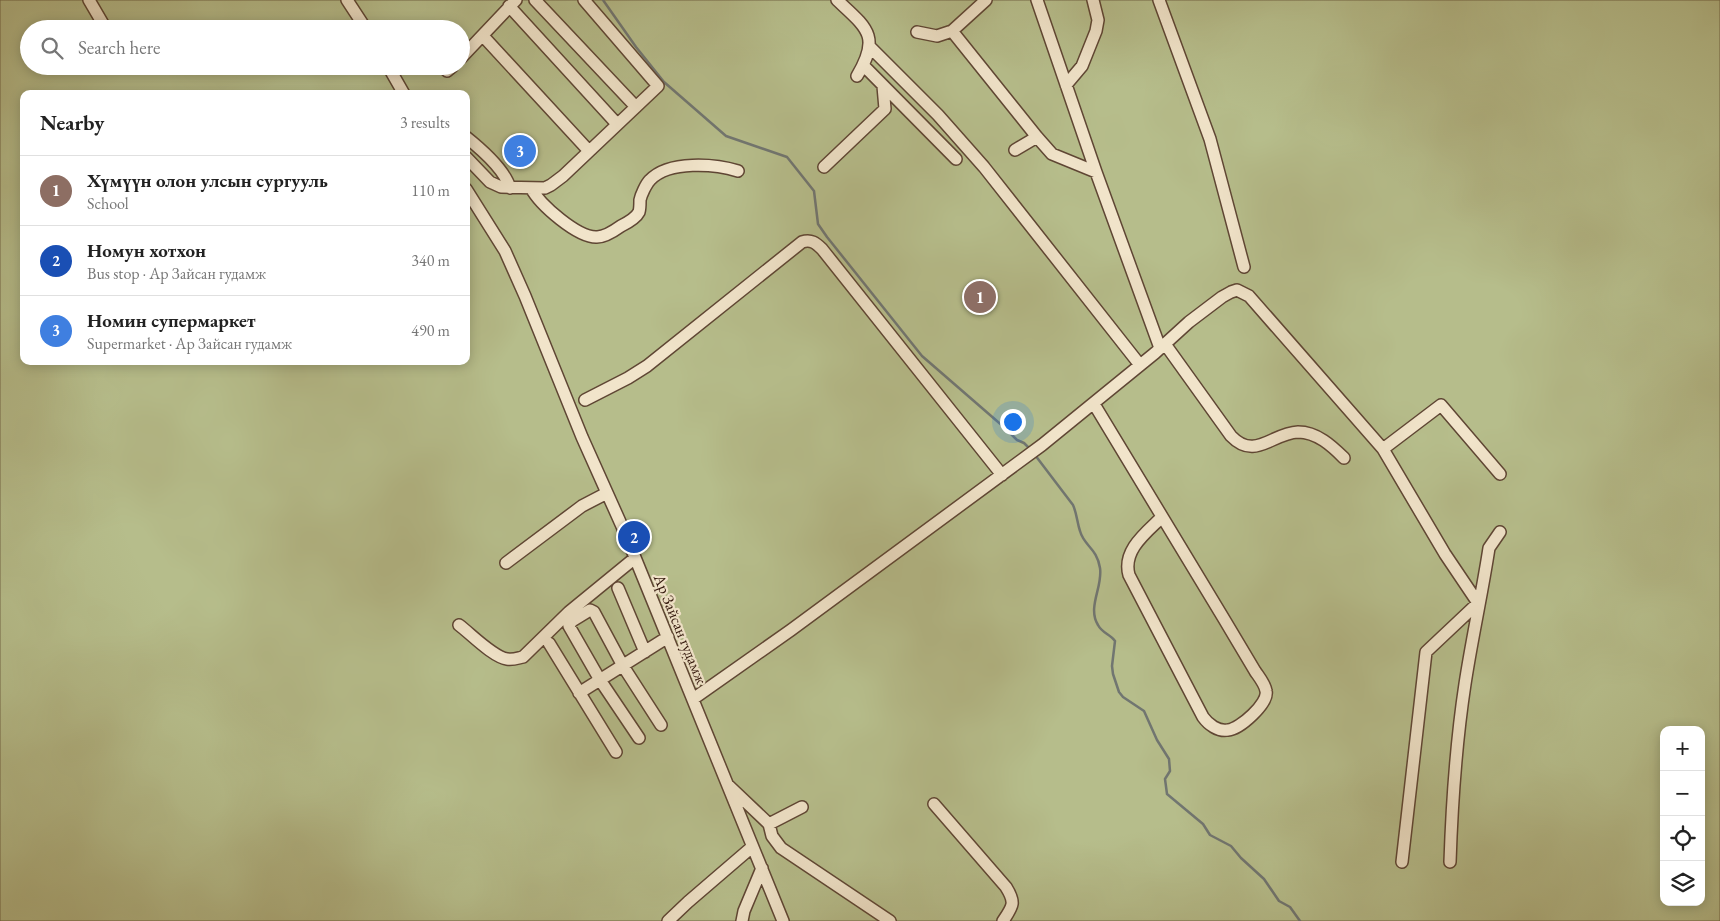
<!DOCTYPE html>
<meta charset="utf-8">
<style>
:root{--surface:#fff;--page:#f6f6f6;--text:#222;--muted:#767676;--line:#e0e0e0;--accent:#0f766e}
body{margin:0;font-family:"EB Garamond",serif;background:var(--page);color:var(--text)}
.controls{position:absolute;right:15px;bottom:15px;display:grid;overflow:hidden;border-radius:10px;box-shadow:0 2px 12px #0003}
.controls button{width:45px;height:45px;display:grid;place-items:center;padding:0;border:0;border-bottom:1px solid var(--line);background:var(--surface);color:var(--text);font:25px sans-serif}
.you{position:absolute;left:1012px;top:421px;width:18px;height:18px;margin:-12px;border:4px solid #fff;border-radius:50%;background:#1a73e8;box-shadow:0 0 0 8px #1a73e833}
.badge{display:grid;place-items:center;width:32px;height:32px;border-radius:50%;background:var(--accent);color:#fff;font-size:16px;font-weight:700}
.pin{position:absolute;translate:-50% -50%;border:2px solid #fff;box-shadow:0 1px 5px #0006}
.list{margin:0;padding:0;list-style:none}
h2{display:flex;justify-content:space-between;align-items:center;height:65px;margin:0;padding:0 20px;font-size:21px}
h2 small{font-size:16px;font-weight:400;color:var(--muted)}
.list li{display:grid;grid-template-columns:32px 1fr auto;gap:15px;align-items:center;box-sizing:border-box;height:70px;padding:0 20px;border-top:1px solid var(--line)}
.list b{display:block;font-size:19px;white-space:nowrap}
.list p{margin:0;font-size:16px;white-space:nowrap;color:var(--muted)}
.list em{font-size:16px;font-style:normal;color:var(--muted)}
.icon{flex:none;width:28px;height:28px;fill:none;stroke:currentColor;stroke-width:2;stroke-linecap:round;stroke-linejoin:round}
.map{position:relative;flex:none;width:1720px;height:921px;overflow:hidden}
.search{position:absolute;background:var(--surface);box-shadow:0 2px 12px #0003;left:20px;top:20px;width:450px;height:55px;display:flex;align-items:center;gap:12px;box-sizing:border-box;padding:0 18px;border-radius:28px;color:var(--muted);font-size:19px}
.panel{position:absolute;background:var(--surface);box-shadow:0 2px 12px #0003;left:20px;top:90px;width:450px;height:275px;border-radius:10px}
.map>svg:first-child{display:block}
.green{fill:#b6bd8b;stroke:#746a4b;fill-rule:evenodd}
.lines{fill:none;stroke-linecap:round;stroke-linejoin:round}
.stream{stroke:#717671;stroke-width:2.5}
.minor-casing{stroke:#5f4634;stroke-width:14}
.minor{stroke:#f1e4ca;stroke-width:11}
.labels{text-anchor:middle;stroke-width:4.5;stroke-linejoin:round;paint-order:stroke}
.street-label{font-size:16px;fill:#31160b;stroke:#f1e4ca}
</style>
<div class="map">
<svg width="1720" height="921" viewBox="0 0 1720 921">
<rect width="100%" height="100%" fill="#ead5ae"/>
<filter id="stains"><feTurbulence type="fractalNoise" baseFrequency=".004" numOctaves="4"/><feColorMatrix values="0 0 0 0 .2 0 0 0 0 .09 0 0 0 0 .02 0 0 0 .5 -.17"/></filter>
<radialGradient id="worn" r=".72"><stop offset=".6" stop-color="#630" stop-opacity="0"/><stop offset="1" stop-color="#630" stop-opacity=".3"/></radialGradient>
<path class="green" d="M0,0h1720v921h-1720zM29,29h432v37h-432zM24,94h442v267h-442zM1664,730h37v172h-37z"/>
<g class="lines">
<path class="stream" d="M603,0l33,47 28,35 62,54 61,21 27,34 4,33 9,13 95,119 83,72 12,12 7,3 6,6
M1035,455l38,50c4,9 4,17 7,26 4,15 17,17 20,37 3,19 -13,39 -2,57 4,8 12,9 17,16l-3,25 1,8 6,18 4,5 21,14 13,29 12,19 1,12 -5,8 2,15 36,30 7,11 21,11 10,12 23,21 15,22 11,6 10,14"/>
<defs>
<path id="minor" d="M89,0l17,29
M347,0l19,29
M535,0l101,107
M837,0c30,28 44,36 20,76
M986,0l-34,31 85,106 15,17 44,18
M1037,0l59,172 64,176
M1159,0l51,139 34,128
M509,6l108,118
M917,32l20,4 15,-5
M483,36l106,115
M870,47l68,68 46,52 156,198
M461,58l55,-58
M863,65l93,94
M388,66l16,28
M447,71l6,-5
M1066,85l16,-19 14,-35 2,-11 -5,-20
M466,137c15,12 39,33 44,51
M1015,150l22,-13
M466,157l24,25 11,5 44,1 6,-3 12,-9 95,-90 -74,-86
M824,167l61,-58 -2,-23
M531,188c9,17 47,50 66,49 8,0 17,-6 24,-11 6,-3 15,-8 18,-14 1,-3 1,-8 1,-12 1,-5 6,-16 10,-20 19,-20 65,-16 88,-9
M466,189l39,62 20,45 57,141 43,96 158,388
M1165,344l66,92c24,25 41,-3 67,-4 19,0 34,14 46,26
M585,400l43,-22 19,-12 155,-124c9,-3 14,1 20,7l180,226
M1094,404c43,71 86,143 130,215 10,17 21,35 31,52 4,6 10,13 11,20 3,12 -26,38 -38,39 -10,2 -20,-6 -25,-13l-74,-142c-7,-25 18,-43 33,-58
M1383,449l58,-44 59,69
M506,563l76,-57 25,-13
M618,588l27,64
M459,625c12,9 34,32 48,34 6,1 11,-1 16,-2l46,-45 66,-54
M549,643l67,109
M579,693l89,-56
M693,699l98,-69 251,-185 113,-92 34,-31 33,-25 9,-5 6,-2 12,6 134,153 62,105 33,49 -52,49 -24,210
M639,738l-39,-58 -31,-54 3,-5 18,-11 4,2 29,54 38,59
M729,786l40,38 33,-17
M934,804l72,83c10,16 7,19 -3,34
M769,824l3,12 9,12 109,73
M1450,862c2,-60 6,-119 15,-178 7,-46 17,-90 24,-136l11,-16
M668,921l20,-19 64,-55
M742,921l2,-10 18,-43"/>
</defs>
<use href="#minor" class="minor-casing"/>
<use href="#minor" class="minor"/>
</g>
<g class="labels">
<g class="street-label">
<text transform="translate(681 629) rotate(68)" y="6">Ар Зайсан гудамж</text>
</g>
</g>
<rect width="100%" height="100%" filter="url(#stains)"/>
<rect width="100%" height="100%" fill="url(#worn)"/>
</svg>
<div class="controls">
<button>+</button>
<button>−</button>
<button><svg class="icon" aria-label="locate" viewBox="0 0 24 24"><circle cx="12" cy="12" r="6"/><path d="M12 2v4M12 18v4M2 12h4M18 12h4"/></svg></button>
<button><svg class="icon" aria-label="layers" viewBox="0 0 24 24"><path d="M12 4l9 5-9 5-9-5zM3 14l9 5 9-5"/></svg></button>
</div>
<div class="you"></div>
<div class="pin badge" style="left:980px;top:297px;background:#8d6e63">1</div>
<div class="pin badge" style="left:634px;top:537px;background:#1a4fb4">2</div>
<div class="pin badge" style="left:520px;top:151px;background:#3f7fe0">3</div>
<div class="search"><svg class="icon" aria-label="search" viewBox="0 0 24 24"><circle cx="10" cy="10" r="6"/><path d="M15 15l6 6"/></svg>Search here</div>
<section class="panel">
<h2>Nearby<small>3 results</small></h2>
<ul class="list">
<li><span class="badge" style="background:#8d6e63">1</span><div><b>Хүмүүн олон улсын сургууль</b><p>School</p></div><em>110 m</em></li>
<li><span class="badge" style="background:#1a4fb4">2</span><div><b>Номун хотхон</b><p>Bus stop · Ар Зайсан гудамж</p></div><em>340 m</em></li>
<li><span class="badge" style="background:#3f7fe0">3</span><div><b>Номин супермаркет</b><p>Supermarket · Ар Зайсан гудамж</p></div><em>490 m</em></li>
</ul>
</section>
</div>
